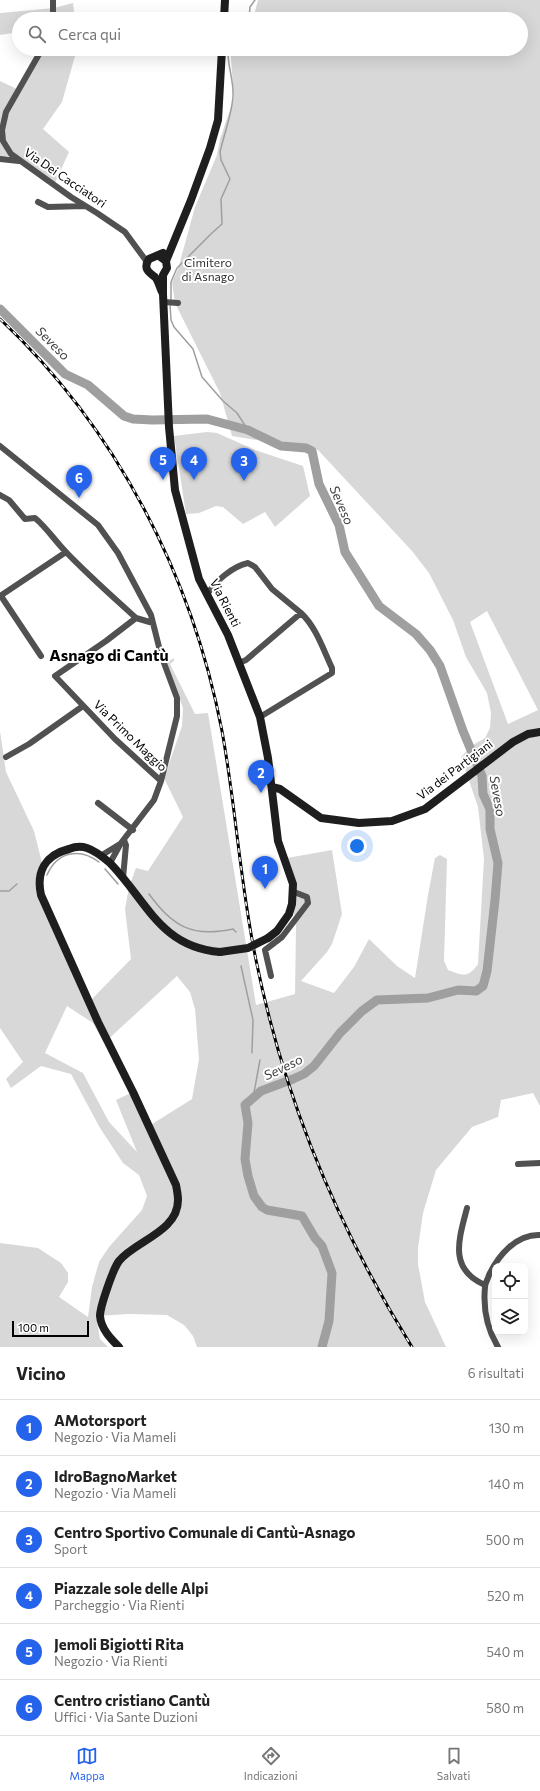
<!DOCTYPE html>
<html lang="it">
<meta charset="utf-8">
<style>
:root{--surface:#fff;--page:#f2f2f2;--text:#222;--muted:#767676;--line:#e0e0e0;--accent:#2563eb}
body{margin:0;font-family:Commissioner,sans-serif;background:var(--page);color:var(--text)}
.controls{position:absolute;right:12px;bottom:12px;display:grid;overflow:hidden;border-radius:8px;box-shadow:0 4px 16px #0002}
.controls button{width:36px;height:36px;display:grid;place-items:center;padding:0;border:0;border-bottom:1px solid var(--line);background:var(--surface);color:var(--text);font:20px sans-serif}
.scale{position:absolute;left:12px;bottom:10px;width:77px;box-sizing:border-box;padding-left:4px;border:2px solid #000;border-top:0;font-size:11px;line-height:14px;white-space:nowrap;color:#000;-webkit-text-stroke:3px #fff;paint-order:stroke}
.you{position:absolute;left:357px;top:846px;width:14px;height:14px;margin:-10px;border:3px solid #fff;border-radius:50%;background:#1a73e8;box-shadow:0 0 0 6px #1a73e833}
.badge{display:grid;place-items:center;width:26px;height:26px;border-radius:50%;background:var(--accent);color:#fff;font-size:13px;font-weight:700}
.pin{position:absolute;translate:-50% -33px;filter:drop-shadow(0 1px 2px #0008)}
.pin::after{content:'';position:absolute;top:21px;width:14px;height:12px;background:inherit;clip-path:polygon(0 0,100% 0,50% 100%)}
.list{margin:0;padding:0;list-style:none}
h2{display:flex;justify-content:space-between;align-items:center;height:52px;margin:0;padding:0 16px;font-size:17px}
h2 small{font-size:13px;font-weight:400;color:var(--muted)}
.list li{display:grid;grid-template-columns:26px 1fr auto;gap:12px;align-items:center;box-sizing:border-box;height:56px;padding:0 16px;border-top:1px solid var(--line)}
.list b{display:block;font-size:15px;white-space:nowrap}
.list p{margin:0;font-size:13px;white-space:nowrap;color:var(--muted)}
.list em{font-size:13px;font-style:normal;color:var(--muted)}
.icon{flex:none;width:22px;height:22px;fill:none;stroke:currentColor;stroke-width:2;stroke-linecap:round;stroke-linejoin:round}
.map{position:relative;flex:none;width:540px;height:1347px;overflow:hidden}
.search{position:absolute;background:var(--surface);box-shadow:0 4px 16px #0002;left:12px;right:12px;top:12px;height:44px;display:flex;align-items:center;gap:10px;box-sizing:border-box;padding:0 14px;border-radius:22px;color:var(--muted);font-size:15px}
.sheet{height:388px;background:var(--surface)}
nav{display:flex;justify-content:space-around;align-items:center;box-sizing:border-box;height:56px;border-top:1px solid var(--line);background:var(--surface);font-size:11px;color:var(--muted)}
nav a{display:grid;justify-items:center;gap:2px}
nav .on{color:var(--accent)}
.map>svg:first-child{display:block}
.green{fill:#d8d8d8;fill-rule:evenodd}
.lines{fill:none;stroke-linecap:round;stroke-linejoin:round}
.stream{stroke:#9f9f9f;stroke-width:1.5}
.river{stroke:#9f9f9f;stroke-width:9}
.street{stroke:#515151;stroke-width:6}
.secondary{stroke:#1e1e1e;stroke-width:8}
.rail-casing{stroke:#000;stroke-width:3}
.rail{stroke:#fff;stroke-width:1.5;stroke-dasharray:4.5;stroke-linecap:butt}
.secondary-bridge{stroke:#1e1e1e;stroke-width:8}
.labels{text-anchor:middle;stroke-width:4;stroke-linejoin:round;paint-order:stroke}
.street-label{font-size:12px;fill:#000;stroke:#fff}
.park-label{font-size:12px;fill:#2f2f2f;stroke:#fff}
.water-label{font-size:13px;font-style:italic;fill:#404040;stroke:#fff}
.district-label{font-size:16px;font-weight:bold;fill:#000;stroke:#fff}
</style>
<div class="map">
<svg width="540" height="1347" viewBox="0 0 540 1347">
<rect width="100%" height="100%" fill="#fff"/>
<path class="green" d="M258,0h282v1106l-7,-13 -32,7 -3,17 -26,10 -36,43 -13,43 -5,35v16l7,38 21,45h-249l-4,-11 -9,-11 -17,-10 -38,-1 -33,2 4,23 8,8h-108v-104l38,5 23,15 7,10v9l-9,15 29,20 4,-30 7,-25 10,-15 33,-37 5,-14 -8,-21 -16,-12 -23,-35 -29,-54 -30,-8 -30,22 -5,-9 17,-17 -23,-34v-297l6,41 28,59 9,36 -4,14 50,121 42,-43 -6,-50 4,-22 7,-19 12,3 35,-54 -19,-39 18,-52 1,-18 -16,-44v-2l7,-4v3l-4,3 25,50 13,-1 48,292 39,-11 1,-67 -9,-69 45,-8 10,64 -10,30 -5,8 -26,29 33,12 20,-26 15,-28 28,27 18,12 13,-83 7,-37 5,-3 7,4 -3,102 4,9c15,6 20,8 30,-6l6,-105 -6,-52 -17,-50 10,-11 14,-8 5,-10 1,-15 -4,-20 -21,-36 -13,-37 -24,-47 -17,-22 -94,-101 -86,-14 -12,-43 -45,-90 -3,-21 6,-13 17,-62 22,-52 3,-16 14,-41 -3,-39v-10h290v-30h-268zM487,611l51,99 -30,14 -38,-102zM177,976l13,16 5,17 4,50 -7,40 -43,27 -16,-34 -17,8 21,52 -28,-30 -26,-49 -38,-20 22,-47 26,17 11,20z
M73,3l2,16h-56v13l-19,3v-22l54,-5z
M42,49h35l-15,53 -19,27 26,23 -15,33 -43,-30 -10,3 -1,2v-79l19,9z
M207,432l10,1 38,17 48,16 7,30 -35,31 -10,-15 -22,12 -20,-17 -7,-1 -17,7 -13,1 -12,-78z"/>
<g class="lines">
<path class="stream" d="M249,19l1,-12 5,-7
M171,300v-18l6,-14 35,-35 10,-9 -1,-25 9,-20 -9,-19 -1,-8c4,-18 12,-38 13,-56 1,-16 -6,-31 -5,-47
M170,304l1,16 3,7 19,22 9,28 21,24 14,12 11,17
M105,869l13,15
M47,875c10,-23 32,-28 52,-13
M0,891h9l8,-7
M149,894c23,32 43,44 84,35l3,3
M241,966l12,54 -1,33
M253,1098l7,-38"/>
<path class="river" d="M0,309l65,65 23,11 36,31 9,3 19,1 55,-1 41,11 33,16 25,2 6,3 7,33 20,41 6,27 34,54 37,28 14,16 10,16 23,65 19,45 1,18 7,15v20l8,34 -3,37 -8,71 -4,15 -7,5 -18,-1 -30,8 -51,2 -15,11 -22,22 -26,33 -10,8 -11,5 -32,12 -16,14 3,18 -3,36 3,17 6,20 8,11 5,3 35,6 13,22 7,8 10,27 -3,48 -7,26"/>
<path class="street" d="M53,0v19
M42,49l-36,63 -4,18 1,11 8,13 60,43 26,16 28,19 22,30
M0,159l19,2
M38,202l10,5 37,-1
M164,302l14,1
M0,446l98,79 20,28 33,62 10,40 16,43v18l-16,65 -7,19 -33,43 -11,20
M0,495l9,5 16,19 10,-1c12,10 20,23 31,34 22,23 46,44 70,66
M207,595c7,-13 26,-29 41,-32l7,4 17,22 29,24
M0,596l66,-44
M1,596l40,60
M153,623l-17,-5 -30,23 -51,35 60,63 46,42
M239,663l7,-3 55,-47c15,14 22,36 31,55v5l-72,44
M6,757l23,-13 54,-38
M98,803l35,27
M102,855l18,-11
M123,878l3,-33 -2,-5
M271,976l-6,-26 17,-13 26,-34 -1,-6 -13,-5
M518,1164l22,-1
M467,1208c-8,31 -19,61 18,77
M498,1347c-11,-18 -15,-39 -13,-60 0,-4 3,-8 4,-12 9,-19 27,-41 51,-40"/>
<path class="secondary" d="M224,19l1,-19
M159,256l7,5 1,7 -4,7v19l6,133 6,63 24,89 29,56 32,82 8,41 10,83 15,43 -1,20 -3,10 -12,17 -9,7
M166,261l25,-61 19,-52 8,-28 4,-71
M162,292c-2,-4 -4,-12 -7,-15 -7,-5 -12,-9 -6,-18l14,-6
M272,787l8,2 41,29 38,5 33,-2 33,-12 88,-67 15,-8 12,-2
M119,1347c-8,-8 -18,-18 -19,-31 0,-9 13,-47 19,-55 16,-20 59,-29 59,-61 0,-5 -1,-10 -2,-15l-43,-93 -35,-70 -57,-127c-5,-23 4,-40 28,-46 5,-2 12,-3 18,-1 9,3 16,9 23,15 37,38 50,84 110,89"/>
<defs>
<path id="rail" d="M0,319c116,109 192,256 222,412 14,76 18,153 34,229 28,138 82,268 156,387"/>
</defs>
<use href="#rail" class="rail-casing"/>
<use href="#rail" class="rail"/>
<path class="secondary-bridge" d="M220,952l28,-4 20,-10"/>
</g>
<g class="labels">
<g class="street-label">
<text transform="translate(65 178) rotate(34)" y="4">Via Dei Cacciatori</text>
<text transform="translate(225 603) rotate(63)" y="4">Via Rienti</text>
<text transform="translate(130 736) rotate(44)" y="4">Via Primo Maggio</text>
<text transform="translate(455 770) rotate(-37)" y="4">Via dei Partigiani</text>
</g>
<g class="park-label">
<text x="208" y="267">Cimitero<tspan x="208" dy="14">di Asnago</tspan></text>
</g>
<g class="water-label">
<text transform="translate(53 343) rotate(45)" y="5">Seveso</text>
<text transform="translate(342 505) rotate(67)" y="5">Seveso</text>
<text transform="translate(498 796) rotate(80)" y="5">Seveso</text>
<text transform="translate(283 1067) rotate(-26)" y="5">Seveso</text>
</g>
<g class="district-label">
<text x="109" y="661">Asnago di Cantù</text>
</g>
</g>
</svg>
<div class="controls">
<button><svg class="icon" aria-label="locate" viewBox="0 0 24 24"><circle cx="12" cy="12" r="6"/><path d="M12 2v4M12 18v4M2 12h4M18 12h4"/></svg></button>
<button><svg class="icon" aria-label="layers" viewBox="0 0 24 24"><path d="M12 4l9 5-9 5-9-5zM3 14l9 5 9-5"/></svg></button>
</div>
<div class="scale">100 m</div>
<div class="you"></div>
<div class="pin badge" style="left:265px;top:889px">1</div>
<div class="pin badge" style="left:261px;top:793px">2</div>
<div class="pin badge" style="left:244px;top:481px">3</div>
<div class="pin badge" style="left:194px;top:480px">4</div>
<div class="pin badge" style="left:163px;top:480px">5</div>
<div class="pin badge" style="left:79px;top:498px">6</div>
<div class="search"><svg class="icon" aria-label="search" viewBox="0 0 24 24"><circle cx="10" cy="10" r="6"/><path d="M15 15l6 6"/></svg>Cerca qui</div>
</div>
<section class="sheet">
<h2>Vicino<small>6 risultati</small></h2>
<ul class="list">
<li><span class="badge">1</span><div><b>AMotorsport</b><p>Negozio · Via Mameli</p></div><em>130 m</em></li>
<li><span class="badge">2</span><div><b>IdroBagnoMarket</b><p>Negozio · Via Mameli</p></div><em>140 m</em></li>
<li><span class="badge">3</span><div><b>Centro Sportivo Comunale di Cantù-Asnago</b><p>Sport</p></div><em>500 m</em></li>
<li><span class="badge">4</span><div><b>Piazzale sole delle Alpi</b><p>Parcheggio · Via Rienti</p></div><em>520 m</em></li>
<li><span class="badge">5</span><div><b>Jemoli Bigiotti Rita</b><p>Negozio · Via Rienti</p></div><em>540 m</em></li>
<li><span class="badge">6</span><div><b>Centro cristiano Cantù</b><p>Uffici · Via Sante Duzioni</p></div><em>580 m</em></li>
</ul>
</section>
<nav>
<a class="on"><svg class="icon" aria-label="map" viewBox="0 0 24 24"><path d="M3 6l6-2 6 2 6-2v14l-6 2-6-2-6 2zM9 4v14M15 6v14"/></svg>Mappa</a>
<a><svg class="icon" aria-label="directions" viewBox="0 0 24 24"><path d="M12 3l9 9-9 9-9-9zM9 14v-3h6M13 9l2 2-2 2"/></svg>Indicazioni</a>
<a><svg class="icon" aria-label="saved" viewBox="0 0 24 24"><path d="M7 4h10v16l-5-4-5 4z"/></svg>Salvati</a>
</nav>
